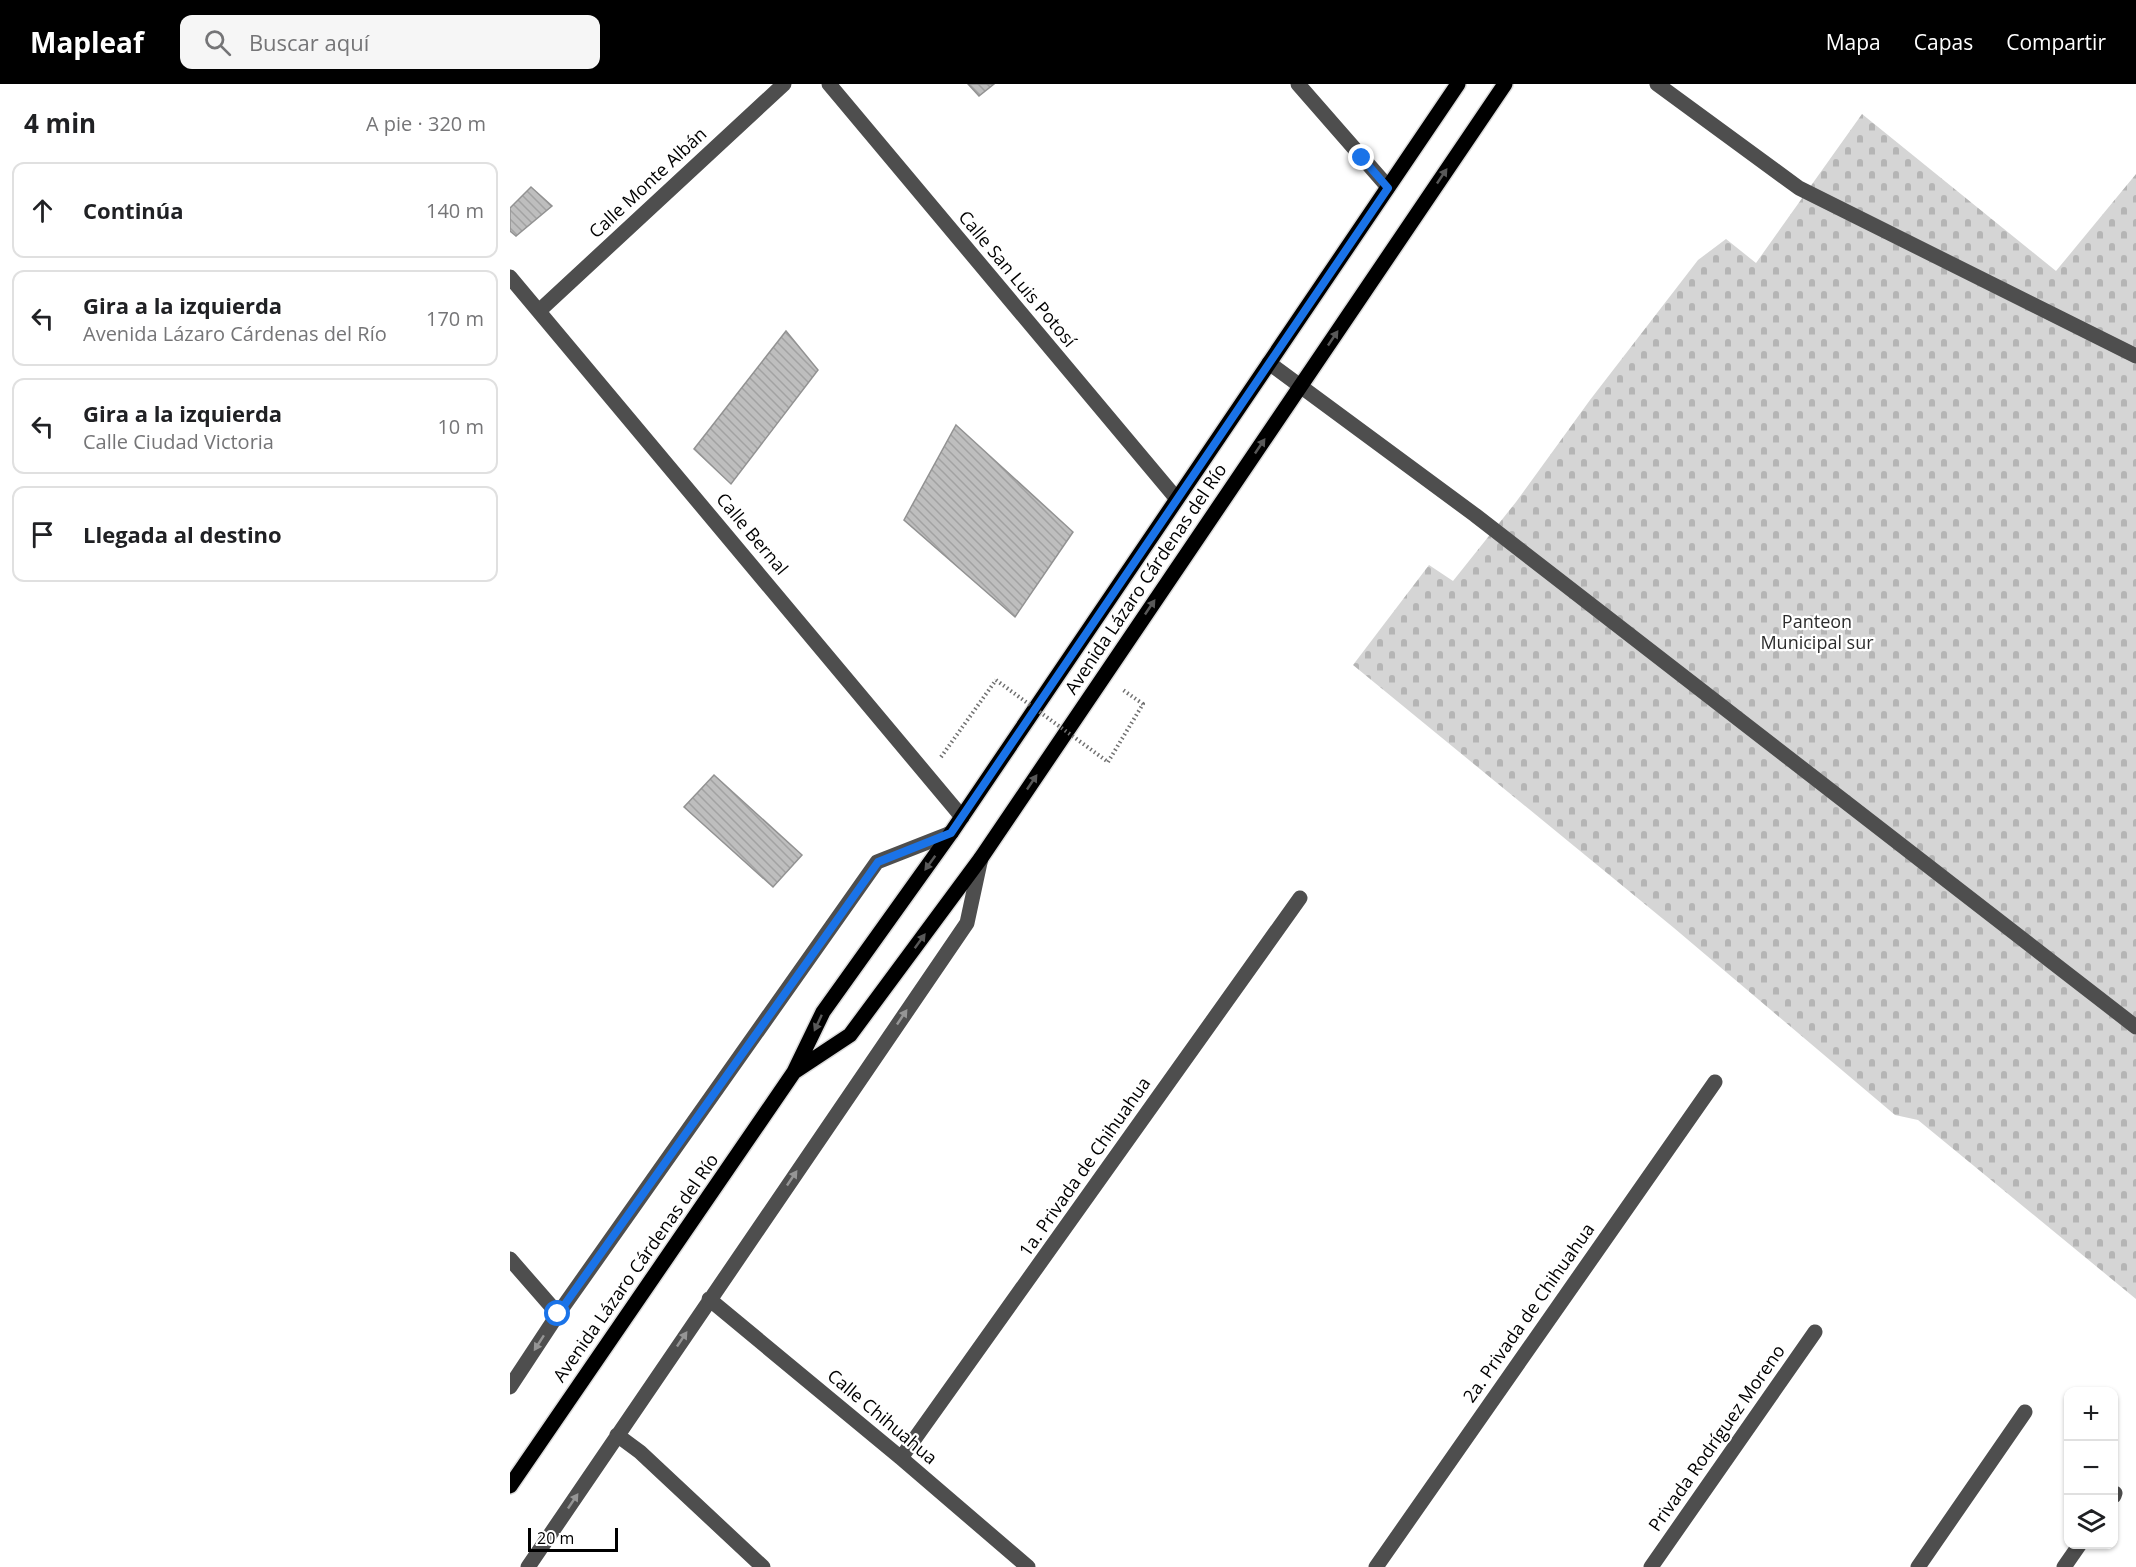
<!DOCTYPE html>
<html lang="es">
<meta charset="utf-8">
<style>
:root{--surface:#fff;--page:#f6f6f6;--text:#202124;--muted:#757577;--line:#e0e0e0;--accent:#000}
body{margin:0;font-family:"Open Sans",sans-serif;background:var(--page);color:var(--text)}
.controls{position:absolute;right:18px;bottom:18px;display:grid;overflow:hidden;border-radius:12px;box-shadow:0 2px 4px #0004}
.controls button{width:54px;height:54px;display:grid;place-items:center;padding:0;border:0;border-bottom:2px solid var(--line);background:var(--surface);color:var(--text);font:30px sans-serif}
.scale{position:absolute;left:18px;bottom:15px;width:90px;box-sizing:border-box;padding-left:6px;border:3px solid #000;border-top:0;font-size:16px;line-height:21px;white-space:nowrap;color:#000;-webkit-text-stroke:4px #fff;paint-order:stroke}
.stop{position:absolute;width:18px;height:18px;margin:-14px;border:4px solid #1a73e8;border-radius:50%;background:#fff}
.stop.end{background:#1a73e8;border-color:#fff;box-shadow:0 2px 6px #0008}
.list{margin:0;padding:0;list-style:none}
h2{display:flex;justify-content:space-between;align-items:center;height:78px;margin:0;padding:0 24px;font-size:26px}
h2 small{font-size:20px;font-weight:400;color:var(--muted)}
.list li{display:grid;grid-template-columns:39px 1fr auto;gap:18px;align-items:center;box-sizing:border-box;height:96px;margin:0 12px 12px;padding:0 12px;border:2px solid var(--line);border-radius:12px}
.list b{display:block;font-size:22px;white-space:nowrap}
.list p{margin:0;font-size:20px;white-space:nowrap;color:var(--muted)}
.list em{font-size:20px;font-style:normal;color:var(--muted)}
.icon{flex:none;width:33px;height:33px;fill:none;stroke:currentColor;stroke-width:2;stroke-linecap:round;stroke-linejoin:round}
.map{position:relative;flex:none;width:1626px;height:1483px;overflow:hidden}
header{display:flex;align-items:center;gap:36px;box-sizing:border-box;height:84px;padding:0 30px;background:var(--accent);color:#fff}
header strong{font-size:28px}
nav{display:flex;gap:33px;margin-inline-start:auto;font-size:21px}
.search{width:420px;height:54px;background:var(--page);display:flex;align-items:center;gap:15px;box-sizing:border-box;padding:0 21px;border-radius:12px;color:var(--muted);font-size:22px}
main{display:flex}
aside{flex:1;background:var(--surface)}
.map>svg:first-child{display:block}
.cemetery{fill:url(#cemetery-stones)}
.building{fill:url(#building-back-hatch);stroke:#929292;stroke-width:1.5}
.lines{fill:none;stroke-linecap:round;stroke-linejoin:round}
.major-casing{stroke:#dbdbdb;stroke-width:18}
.path{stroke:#707070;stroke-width:4;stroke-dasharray:1.5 3;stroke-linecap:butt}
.minor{stroke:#4e4e4e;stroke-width:15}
.major{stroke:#000;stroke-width:15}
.path-bridge{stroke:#707070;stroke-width:4;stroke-dasharray:1.5 3;stroke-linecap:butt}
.oneway{fill:#595959}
.oneway2{fill:#959595}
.route{stroke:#1a73e8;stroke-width:8}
.labels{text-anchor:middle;stroke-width:4.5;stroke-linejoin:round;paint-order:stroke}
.street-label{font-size:18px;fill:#000;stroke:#fff}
.park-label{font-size:18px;fill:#2c2c2c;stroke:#fff}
</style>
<header>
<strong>Mapleaf</strong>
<div class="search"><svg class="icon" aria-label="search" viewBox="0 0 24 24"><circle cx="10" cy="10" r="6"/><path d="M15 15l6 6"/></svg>Buscar aquí</div>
<nav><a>Mapa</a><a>Capas</a><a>Compartir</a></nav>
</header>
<main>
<aside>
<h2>4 min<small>A pie · 320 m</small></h2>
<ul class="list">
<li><svg class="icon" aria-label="ahead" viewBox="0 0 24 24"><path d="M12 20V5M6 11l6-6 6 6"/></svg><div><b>Continúa</b></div><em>140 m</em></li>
<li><svg class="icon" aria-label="left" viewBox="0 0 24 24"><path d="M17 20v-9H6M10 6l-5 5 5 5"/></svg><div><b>Gira a la izquierda</b><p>Avenida Lázaro Cárdenas del Río</p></div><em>170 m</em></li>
<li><svg class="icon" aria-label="left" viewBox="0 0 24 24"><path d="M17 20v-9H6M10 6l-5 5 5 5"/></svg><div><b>Gira a la izquierda</b><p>Calle Ciudad Victoria</p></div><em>10 m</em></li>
<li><svg class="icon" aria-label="arrive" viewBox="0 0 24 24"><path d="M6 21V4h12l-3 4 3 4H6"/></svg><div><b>Llegada al destino</b></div></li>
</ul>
</aside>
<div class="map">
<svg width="1626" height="1483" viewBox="0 0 1626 1483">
<defs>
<pattern id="cemetery-stones" width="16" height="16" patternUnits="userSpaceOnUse" patternTransform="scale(1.5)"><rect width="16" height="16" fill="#d5d5d5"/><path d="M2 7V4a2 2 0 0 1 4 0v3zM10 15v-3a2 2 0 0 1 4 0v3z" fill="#b5b5b5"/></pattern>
<pattern id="building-back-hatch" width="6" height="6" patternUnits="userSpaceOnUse" patternTransform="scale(1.5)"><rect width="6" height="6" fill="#bebebe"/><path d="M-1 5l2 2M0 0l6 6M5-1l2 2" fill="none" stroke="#a2a2a2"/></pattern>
</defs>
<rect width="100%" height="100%" fill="#fff"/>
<path class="cemetery" d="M1352,30l194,157 80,-97v1125l-218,-179 -23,-5 -221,-187 -321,-263 76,-100 24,16 63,-79 74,-102 108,-140 28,-21 30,24z"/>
<path class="building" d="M458,0h26l-15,12z
M21,103l21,19 -36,30 -6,-5v-23z
M276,247l32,39 -87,114 -37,-35z
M446,341l117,107 -58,85 -111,-97z
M204,691l88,80 -29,32 -89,-80z"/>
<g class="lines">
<defs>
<path id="major" d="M284,988l56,-37 131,-177 524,-774
M0,1402l284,-414 29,-60 128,-179 507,-749"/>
</defs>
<use href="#major" class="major-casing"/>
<path class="path" d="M431,673l55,-77
M598,678l35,-58 -20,-14"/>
<path class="minor" d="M319,0l347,414
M788,0l90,103
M1147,0l142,104 337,168
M0,193l452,540
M29,227l245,-227
M759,279l206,152 661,512
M0,1175l48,55
M199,1215l192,159 127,109
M0,1303l48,-73 319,-452 74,-29
M107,1351l23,17 123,115
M391,1374l399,-560
M1604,1412l1,-3
M18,1483l439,-644 14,-65
M866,1483l339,-485
M1141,1483l164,-235
M1408,1483l107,-155
M1554,1483l16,-23"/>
<use href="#major" class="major"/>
<path class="path-bridge" d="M486,596l112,82"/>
</g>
<defs><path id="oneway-solid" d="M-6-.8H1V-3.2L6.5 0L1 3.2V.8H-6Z" transform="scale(1.5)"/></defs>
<g class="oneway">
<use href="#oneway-solid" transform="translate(932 92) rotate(-56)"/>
<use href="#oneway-solid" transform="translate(823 254) rotate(-56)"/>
<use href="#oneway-solid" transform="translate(750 362) rotate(-56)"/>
<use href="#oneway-solid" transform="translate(640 523) rotate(-56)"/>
<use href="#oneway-solid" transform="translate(522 698) rotate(-56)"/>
<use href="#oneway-solid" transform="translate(420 779) rotate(126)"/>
<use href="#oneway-solid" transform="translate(410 857) rotate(-54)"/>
<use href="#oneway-solid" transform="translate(308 939) rotate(115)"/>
</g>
<g class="oneway2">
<use href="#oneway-solid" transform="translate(392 933) rotate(-56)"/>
<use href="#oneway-solid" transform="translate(282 1094) rotate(-56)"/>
<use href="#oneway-solid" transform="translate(172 1255) rotate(-56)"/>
<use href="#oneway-solid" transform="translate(29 1259) rotate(123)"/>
<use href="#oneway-solid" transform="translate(63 1417) rotate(-56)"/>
</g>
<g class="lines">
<path class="route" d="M48,1230l320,-452 73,-29 437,-645 -26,-30"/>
</g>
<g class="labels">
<g class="street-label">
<text transform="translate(138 99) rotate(-43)" y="6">Calle Monte Albán</text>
<text transform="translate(507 195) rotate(50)" y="6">Calle San Luis Potosí</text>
<text transform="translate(242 450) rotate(50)" y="6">Calle Bernal</text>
<text transform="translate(636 495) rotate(-56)" y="6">Avenida Lázaro Cárdenas del Río</text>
<text transform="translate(575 1083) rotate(-55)" y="6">1a. Privada de Chihuahua</text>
<text transform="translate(126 1184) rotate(-55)" y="6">Avenida Lázaro Cárdenas del Río</text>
<text transform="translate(1019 1229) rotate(-55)" y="6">2a. Privada de Chihuahua</text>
<text transform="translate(372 1333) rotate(40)" y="6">Calle Chihuahua</text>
<text transform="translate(1207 1354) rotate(-55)" y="6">Privada Rodríguez Moreno</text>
</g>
<g class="park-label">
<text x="1307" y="544">Panteon<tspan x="1307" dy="21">Municipal sur</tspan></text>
</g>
</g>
</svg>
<div class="controls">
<button>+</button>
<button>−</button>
<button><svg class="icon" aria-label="layers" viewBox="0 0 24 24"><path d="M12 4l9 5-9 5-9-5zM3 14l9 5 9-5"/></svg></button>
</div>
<div class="scale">20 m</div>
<div class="stop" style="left:48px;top:1230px"></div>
<div class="stop end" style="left:852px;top:74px"></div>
</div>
</main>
